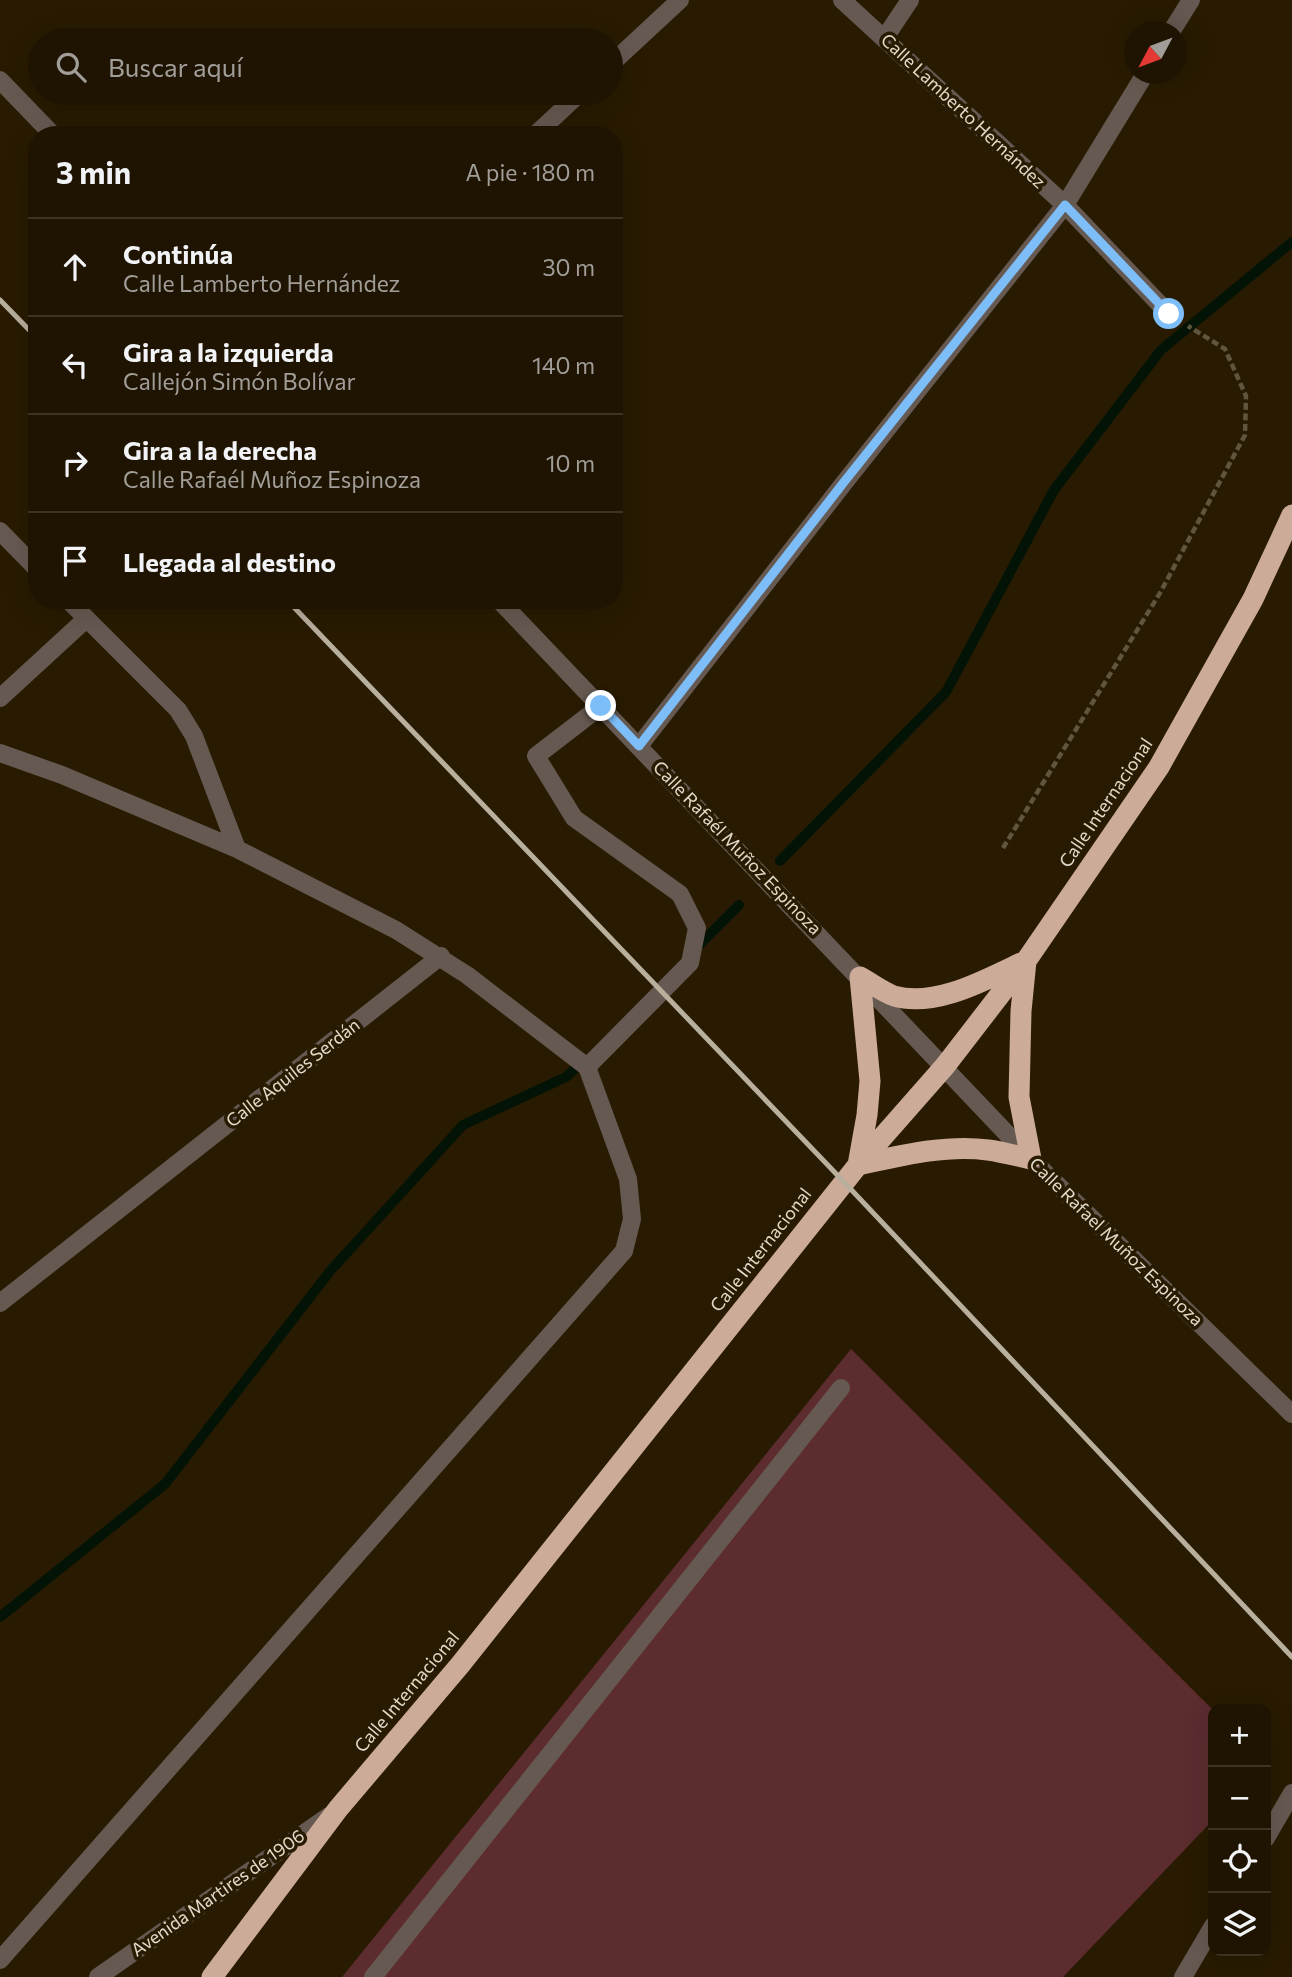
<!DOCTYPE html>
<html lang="es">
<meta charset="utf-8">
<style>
:root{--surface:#1e1401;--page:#2b2110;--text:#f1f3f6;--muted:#a19e99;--line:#3c3323}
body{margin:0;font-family:Commissioner,sans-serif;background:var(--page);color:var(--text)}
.controls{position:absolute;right:21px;bottom:21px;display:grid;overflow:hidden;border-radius:14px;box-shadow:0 7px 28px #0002}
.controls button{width:63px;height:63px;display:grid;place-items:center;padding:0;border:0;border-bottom:2px solid var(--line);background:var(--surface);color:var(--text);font:35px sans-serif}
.compass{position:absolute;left:1124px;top:21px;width:63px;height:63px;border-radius:50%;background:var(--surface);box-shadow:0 7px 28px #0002;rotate:229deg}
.stop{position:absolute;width:21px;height:21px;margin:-16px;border:5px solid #7dbef9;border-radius:50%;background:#fff}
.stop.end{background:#7dbef9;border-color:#fff;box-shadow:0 2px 7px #0008}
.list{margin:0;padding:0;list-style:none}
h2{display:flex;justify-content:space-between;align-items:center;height:91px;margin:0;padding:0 28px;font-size:30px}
h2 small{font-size:23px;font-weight:400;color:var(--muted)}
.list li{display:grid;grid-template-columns:46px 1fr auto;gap:21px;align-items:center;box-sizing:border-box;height:98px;padding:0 28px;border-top:2px solid var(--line)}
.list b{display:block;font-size:26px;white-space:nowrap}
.list p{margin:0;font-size:23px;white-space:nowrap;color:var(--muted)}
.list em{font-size:23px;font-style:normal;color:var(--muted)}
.icon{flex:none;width:38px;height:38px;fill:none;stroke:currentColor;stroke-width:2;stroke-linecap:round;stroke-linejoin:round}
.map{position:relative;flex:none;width:1292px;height:1977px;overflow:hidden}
.search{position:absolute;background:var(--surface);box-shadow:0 7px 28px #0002;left:28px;top:28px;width:595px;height:77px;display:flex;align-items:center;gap:18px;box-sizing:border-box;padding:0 24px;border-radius:38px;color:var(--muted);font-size:26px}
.panel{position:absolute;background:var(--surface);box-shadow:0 7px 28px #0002;left:28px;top:126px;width:595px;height:483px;border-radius:28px}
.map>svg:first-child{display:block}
.green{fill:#5c2c2f}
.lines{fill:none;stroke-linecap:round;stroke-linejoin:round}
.stream{stroke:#031406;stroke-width:10}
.path{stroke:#60553e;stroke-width:4.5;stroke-dasharray:7 3.5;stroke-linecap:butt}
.minor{stroke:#665951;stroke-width:18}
.highway{stroke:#ccab98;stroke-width:21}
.rail{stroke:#b9af9d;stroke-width:5}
.route{stroke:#7dbef9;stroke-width:9}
.labels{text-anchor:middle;stroke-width:7;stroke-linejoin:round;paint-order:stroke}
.street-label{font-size:18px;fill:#e2daca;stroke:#281b01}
</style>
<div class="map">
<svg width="1292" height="1977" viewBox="0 0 1292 1977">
<rect width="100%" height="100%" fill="#281b01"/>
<path class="green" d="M851,1349l362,361v110l-150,157h-721z"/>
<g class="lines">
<path class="stream" d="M780,861l166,-169 108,-202 107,-140 131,-108
M694,950l45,-45
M0,1617l165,-133 166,-214 132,-145 103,-48 16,-15"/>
<path class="path" d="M1003,848l157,-255 85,-158 1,-39 -21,-47 -37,-23"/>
<path class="minor" d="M842,0l223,205 104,109
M1171,32l20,-32
M884,39l26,-39
M611,64l69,-64
M0,80l53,55
M535,135l45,-42
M0,531l37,38
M68,600l110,110 16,26 43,113
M499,600l532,559 261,255
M0,698l86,-79
M639,746l205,-263 221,-278 80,-131
M0,753l62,22 175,74 159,81 71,45 120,92
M587,1067l103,-104 7,-35 -17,-34 -106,-76 -38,-62 65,-50
M0,1303l441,-347
M1266,1838l26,-45
M0,1960l624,-709 8,-32 -4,-40 -41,-112
M98,1977l231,-161
M373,1977l468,-589
M1183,1977l30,-51"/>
<path class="highway" d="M860,977l10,104 -3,34 -9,50c41,-9 88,-21 130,-15 15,2 29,6 43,9l-12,-62 2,-86 5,-50
M860,977c11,6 23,15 34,19 41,12 91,-16 127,-33
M212,1977l126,-168 122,-144 398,-500 87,-99 81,-105 133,-194 94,-168 39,-84"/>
<path class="rail" d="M0,300l37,38
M287,600l557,582 448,475"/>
</g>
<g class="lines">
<path class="route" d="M601,706l38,40 205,-264 221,-277 104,109"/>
</g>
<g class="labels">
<g class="street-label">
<text transform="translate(963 111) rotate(43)" y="6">Calle Lamberto Hernández</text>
<text transform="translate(1106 803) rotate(-56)" y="6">Calle Internacional</text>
<text transform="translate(737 848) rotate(46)" y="6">Calle Rafaél Muñoz Espinoza</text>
<text transform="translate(293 1073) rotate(-38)" y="6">Calle Aquiles Serdán</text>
<text transform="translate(1116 1242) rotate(44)" y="6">Calle Rafael Muñoz Espinoza</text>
<text transform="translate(761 1250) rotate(-52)" y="6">Calle Internacional</text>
<text transform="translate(407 1692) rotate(-50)" y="6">Calle Internacional</text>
<text transform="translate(218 1893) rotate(-35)" y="6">Avenida Martires de 1906</text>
</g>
</g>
</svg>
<div class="controls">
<button>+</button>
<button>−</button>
<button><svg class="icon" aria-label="locate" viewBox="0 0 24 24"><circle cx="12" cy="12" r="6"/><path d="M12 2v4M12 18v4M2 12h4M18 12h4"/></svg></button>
<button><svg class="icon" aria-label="layers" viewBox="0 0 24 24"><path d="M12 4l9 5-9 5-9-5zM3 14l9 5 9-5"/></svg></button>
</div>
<svg class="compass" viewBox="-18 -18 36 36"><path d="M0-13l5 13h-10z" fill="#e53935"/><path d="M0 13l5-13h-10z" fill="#a19e99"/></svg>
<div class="stop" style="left:1169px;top:314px"></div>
<div class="stop end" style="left:601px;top:706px"></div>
<div class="search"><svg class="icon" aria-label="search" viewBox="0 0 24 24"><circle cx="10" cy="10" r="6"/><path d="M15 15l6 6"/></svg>Buscar aquí</div>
<section class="panel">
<h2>3 min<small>A pie · 180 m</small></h2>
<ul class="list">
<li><svg class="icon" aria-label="ahead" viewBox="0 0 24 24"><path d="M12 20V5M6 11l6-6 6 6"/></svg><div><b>Continúa</b><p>Calle Lamberto Hernández</p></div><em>30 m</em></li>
<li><svg class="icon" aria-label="left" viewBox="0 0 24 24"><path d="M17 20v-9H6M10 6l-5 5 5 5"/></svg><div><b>Gira a la izquierda</b><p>Callejón Simón Bolívar</p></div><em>140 m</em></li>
<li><svg class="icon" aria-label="right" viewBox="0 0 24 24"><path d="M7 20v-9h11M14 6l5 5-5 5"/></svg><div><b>Gira a la derecha</b><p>Calle Rafaél Muñoz Espinoza</p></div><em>10 m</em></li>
<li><svg class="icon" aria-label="arrive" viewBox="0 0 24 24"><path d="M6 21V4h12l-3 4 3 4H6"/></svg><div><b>Llegada al destino</b></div></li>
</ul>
</section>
</div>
